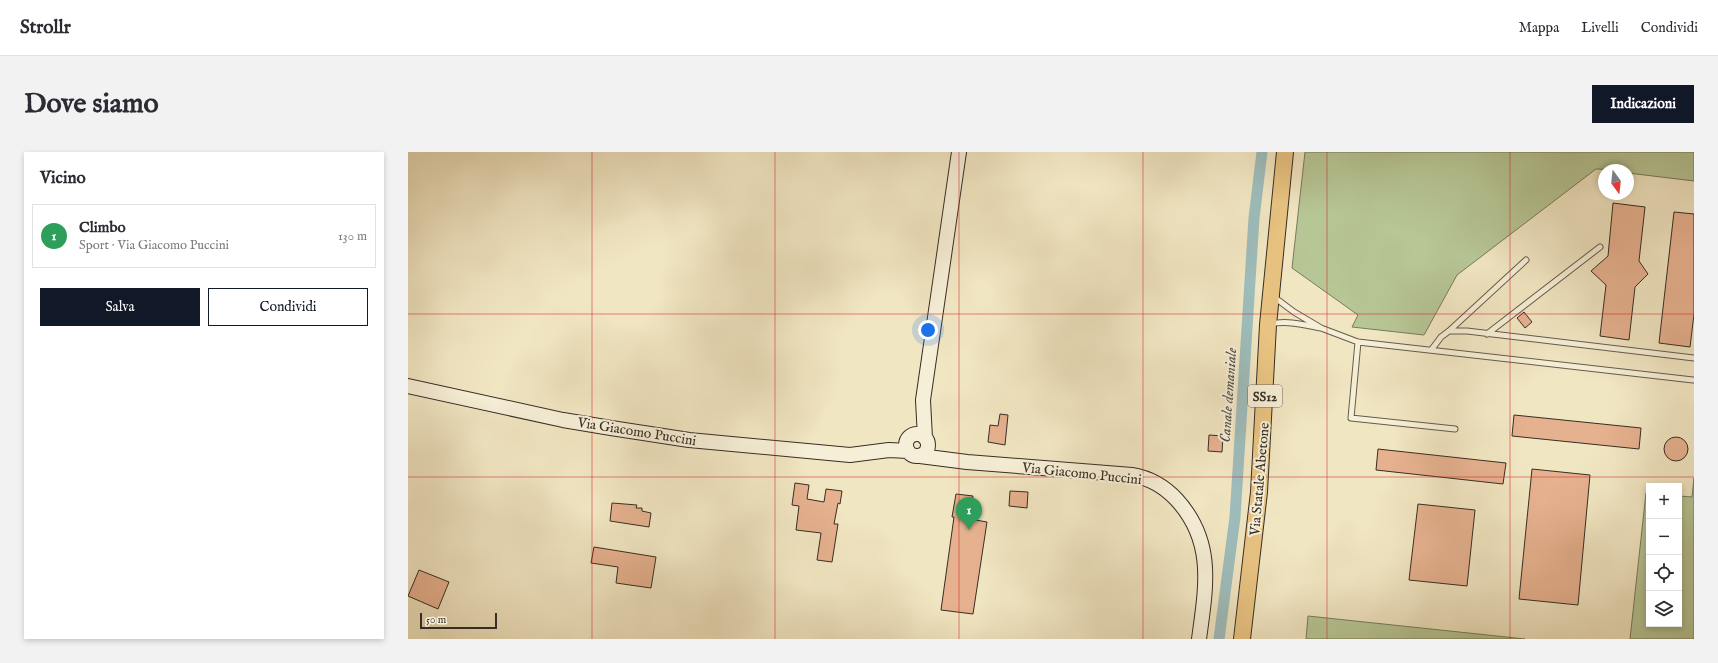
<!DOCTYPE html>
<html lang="it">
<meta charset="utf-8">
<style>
:root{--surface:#fff;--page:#f2f2f3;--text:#2b2b33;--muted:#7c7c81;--line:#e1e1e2;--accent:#111827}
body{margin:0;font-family:"IM FELL English",serif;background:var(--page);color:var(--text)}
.controls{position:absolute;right:12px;bottom:12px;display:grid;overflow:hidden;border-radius:0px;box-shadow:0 2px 6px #0003}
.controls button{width:36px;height:36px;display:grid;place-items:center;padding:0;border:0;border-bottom:1px solid var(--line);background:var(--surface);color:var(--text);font:20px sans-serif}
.compass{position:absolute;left:1190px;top:12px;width:36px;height:36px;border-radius:50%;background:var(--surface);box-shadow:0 2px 6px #0003;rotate:165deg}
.scale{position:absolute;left:12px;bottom:10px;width:77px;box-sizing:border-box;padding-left:4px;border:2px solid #382d25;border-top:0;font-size:11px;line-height:14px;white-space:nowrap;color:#382d25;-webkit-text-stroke:3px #f6efd7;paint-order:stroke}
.you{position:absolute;left:520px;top:178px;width:14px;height:14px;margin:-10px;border:3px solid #fff;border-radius:50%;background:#1a73e8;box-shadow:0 0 0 6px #1a73e833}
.badge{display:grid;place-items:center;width:26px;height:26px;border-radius:50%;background:var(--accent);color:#fff;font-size:13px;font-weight:700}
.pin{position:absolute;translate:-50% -33px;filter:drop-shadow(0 1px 2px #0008)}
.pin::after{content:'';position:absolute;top:21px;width:14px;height:12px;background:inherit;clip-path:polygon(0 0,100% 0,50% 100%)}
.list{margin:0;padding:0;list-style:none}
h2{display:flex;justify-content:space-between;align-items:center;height:52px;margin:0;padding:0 16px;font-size:17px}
h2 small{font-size:13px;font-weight:400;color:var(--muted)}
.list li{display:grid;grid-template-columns:26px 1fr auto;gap:12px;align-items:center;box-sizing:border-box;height:64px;margin:0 8px 8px;padding:0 8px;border:1px solid var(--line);border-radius:0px}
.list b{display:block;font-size:15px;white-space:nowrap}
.list p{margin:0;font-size:13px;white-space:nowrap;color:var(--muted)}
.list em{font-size:13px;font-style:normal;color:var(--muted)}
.actions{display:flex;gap:8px;padding:12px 16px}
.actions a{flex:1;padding:9px 0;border:1px solid var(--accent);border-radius:0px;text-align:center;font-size:14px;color:var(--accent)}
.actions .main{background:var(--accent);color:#fff}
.icon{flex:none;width:22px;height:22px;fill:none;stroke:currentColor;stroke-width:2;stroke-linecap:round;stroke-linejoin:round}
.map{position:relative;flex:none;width:1286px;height:487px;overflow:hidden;border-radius:0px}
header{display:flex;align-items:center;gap:24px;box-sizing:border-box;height:56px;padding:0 20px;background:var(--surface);border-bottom:1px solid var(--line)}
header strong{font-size:19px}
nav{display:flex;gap:22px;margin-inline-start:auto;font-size:14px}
.intro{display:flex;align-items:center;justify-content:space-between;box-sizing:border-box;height:96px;padding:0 24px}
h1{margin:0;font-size:28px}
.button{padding:10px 18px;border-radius:0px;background:var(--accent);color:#fff;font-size:14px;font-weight:700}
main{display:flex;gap:24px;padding:0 24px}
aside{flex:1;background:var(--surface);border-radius:0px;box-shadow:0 2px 6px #0003}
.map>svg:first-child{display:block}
.green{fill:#b7c695;stroke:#787a5d}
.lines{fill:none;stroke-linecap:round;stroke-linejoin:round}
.canal{stroke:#9ebdbc;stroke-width:11}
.building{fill:#e6b18f;stroke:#382d25}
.lane-casing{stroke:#665b4c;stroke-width:7}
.secondary-casing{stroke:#382d25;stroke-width:16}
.primary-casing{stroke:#382d25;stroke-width:18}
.lane{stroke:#f6efd7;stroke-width:5}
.secondary{stroke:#f6efd7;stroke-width:14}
.primary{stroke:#e8c381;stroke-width:16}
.grid{fill:none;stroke:#d62828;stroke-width:1;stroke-opacity:0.55}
.labels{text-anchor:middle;stroke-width:4;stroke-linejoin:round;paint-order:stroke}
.shield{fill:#f6efd7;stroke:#71675a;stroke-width:1}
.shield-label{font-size:13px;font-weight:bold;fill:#382d25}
.street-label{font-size:14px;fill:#382d25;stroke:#f6efd7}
.water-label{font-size:15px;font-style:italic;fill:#52514b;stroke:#f6efd7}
</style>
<header>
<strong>Strollr</strong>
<nav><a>Mappa</a><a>Livelli</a><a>Condividi</a></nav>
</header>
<div class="intro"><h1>Dove siamo</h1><a class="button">Indicazioni</a></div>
<main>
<aside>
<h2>Vicino<small></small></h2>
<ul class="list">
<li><span class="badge" style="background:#2e9e5b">1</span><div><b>Climbo</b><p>Sport · Via Giacomo Puccini</p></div><em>130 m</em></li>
</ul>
<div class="actions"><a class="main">Salva</a><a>Condividi</a></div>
</aside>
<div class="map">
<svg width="1286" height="487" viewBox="0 0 1286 487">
<rect width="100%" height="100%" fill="#f1e6c2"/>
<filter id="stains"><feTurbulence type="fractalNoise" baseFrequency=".005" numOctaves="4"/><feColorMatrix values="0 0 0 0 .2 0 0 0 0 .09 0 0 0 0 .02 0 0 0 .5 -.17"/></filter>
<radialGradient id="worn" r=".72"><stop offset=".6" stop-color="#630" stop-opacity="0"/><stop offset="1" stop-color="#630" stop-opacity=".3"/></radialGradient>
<path class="green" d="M897,0h389v29l-66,-8v-3l-32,-1 -139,106 -33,60 -72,-8 6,-12 -66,-47z
M1286,326v161h-64l16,-146 3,1v130h30v-128l13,1z
M900,464l217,23h-219z"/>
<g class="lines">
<path class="canal" d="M811,487l16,-122 19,-299 8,-66"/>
</g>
<path class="building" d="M1205,51l32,4 -6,54 9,13 -13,13 -6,53 -29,-4 6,-51 -15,-14 17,-15z
M1266,60l20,2v100l-4,33 -31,-4z
M1116,160l8,10 -7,6 -8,-10z
M592,262l8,1 -3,30 -17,-3 2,-17 8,1z
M1106,263l127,13 -2,21 -127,-13z
M801,283l14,1 -1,16 -14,-1z
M1256 297a12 12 0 1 1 24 0a12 12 0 1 1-24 0Z
M970,297l128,14 -3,21 -127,-14z
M1124,317l58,6 -12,130 -59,-6z
M387,331l14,2 -2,14 17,3 2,-13 16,2 -2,13 -2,-1 -4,21h4l-6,38 -15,-2 4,-27 -25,-3 3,-24 -7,-1z
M602,339l18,1 -1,16 -18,-2z
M548,342l17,2 -3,23 17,3 -14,92 -32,-4 13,-93h-2z
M204,351l25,2 -1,3h6v3l9,2 -2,14 -39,-6z
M1010,352l57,6 -8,76 -58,-6z
M186,395l62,10 -5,31 -35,-5 2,-16 -27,-4z
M11,418l30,12 -11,27 -30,-13z"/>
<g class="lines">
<defs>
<path id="lane" d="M863,172c16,-4 34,1 50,4l-27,-16 -20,-15
M913,176l37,14 335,38
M1041,179h18l227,27
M1079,182l113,-87
M950,190l-7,76 104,11
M1024,197l9,-12 8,-6 77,-71"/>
<path id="secondary" d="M0,234l155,34 48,8 78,12 161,15 39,-5 19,1
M498 293a11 11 0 1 1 22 0a11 11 0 1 1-22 0Z
M517,286l-2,-38 36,-248
M512,304l47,6 165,13c18,3 33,12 45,25 38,42 29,87 22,139"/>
<path id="primary" d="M834,487l17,-147 9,-167 17,-173"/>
</defs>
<use href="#lane" class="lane-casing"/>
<use href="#secondary" class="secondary-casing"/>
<use href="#primary" class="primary-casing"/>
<use href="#lane" class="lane"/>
<use href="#secondary" class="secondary"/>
<use href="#primary" class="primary"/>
</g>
<path class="grid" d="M184,0v487M367,0v487M551,0v487M735,0v487M919,0v487M1102,0v487M0,162h1286M0,325h1286"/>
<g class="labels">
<rect class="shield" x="840" y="233" width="34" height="22" rx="3"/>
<g class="shield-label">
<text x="857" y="249">SS12</text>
</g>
<g class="street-label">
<text transform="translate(229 279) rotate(9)" y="5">Via Giacomo Puccini</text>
<text transform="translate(674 321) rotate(6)" y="5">Via Giacomo Puccini</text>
<text transform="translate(851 327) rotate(-85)" y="5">Via Statale Abetone</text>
</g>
<g class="water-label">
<text transform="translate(820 243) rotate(-86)" y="5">Canale demaniale</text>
</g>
</g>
<rect width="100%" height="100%" filter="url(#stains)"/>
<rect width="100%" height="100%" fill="url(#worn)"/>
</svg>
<div class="controls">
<button>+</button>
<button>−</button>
<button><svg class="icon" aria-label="locate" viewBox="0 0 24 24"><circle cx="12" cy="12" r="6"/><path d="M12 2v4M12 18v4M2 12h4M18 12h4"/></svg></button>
<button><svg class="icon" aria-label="layers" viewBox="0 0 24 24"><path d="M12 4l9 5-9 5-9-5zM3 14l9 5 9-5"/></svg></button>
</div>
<svg class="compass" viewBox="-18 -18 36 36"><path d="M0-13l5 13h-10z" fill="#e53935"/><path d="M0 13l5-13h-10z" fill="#7c7c81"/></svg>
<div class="scale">50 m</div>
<div class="you"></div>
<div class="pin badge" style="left:561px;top:378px;background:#2e9e5b">1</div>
</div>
</main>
